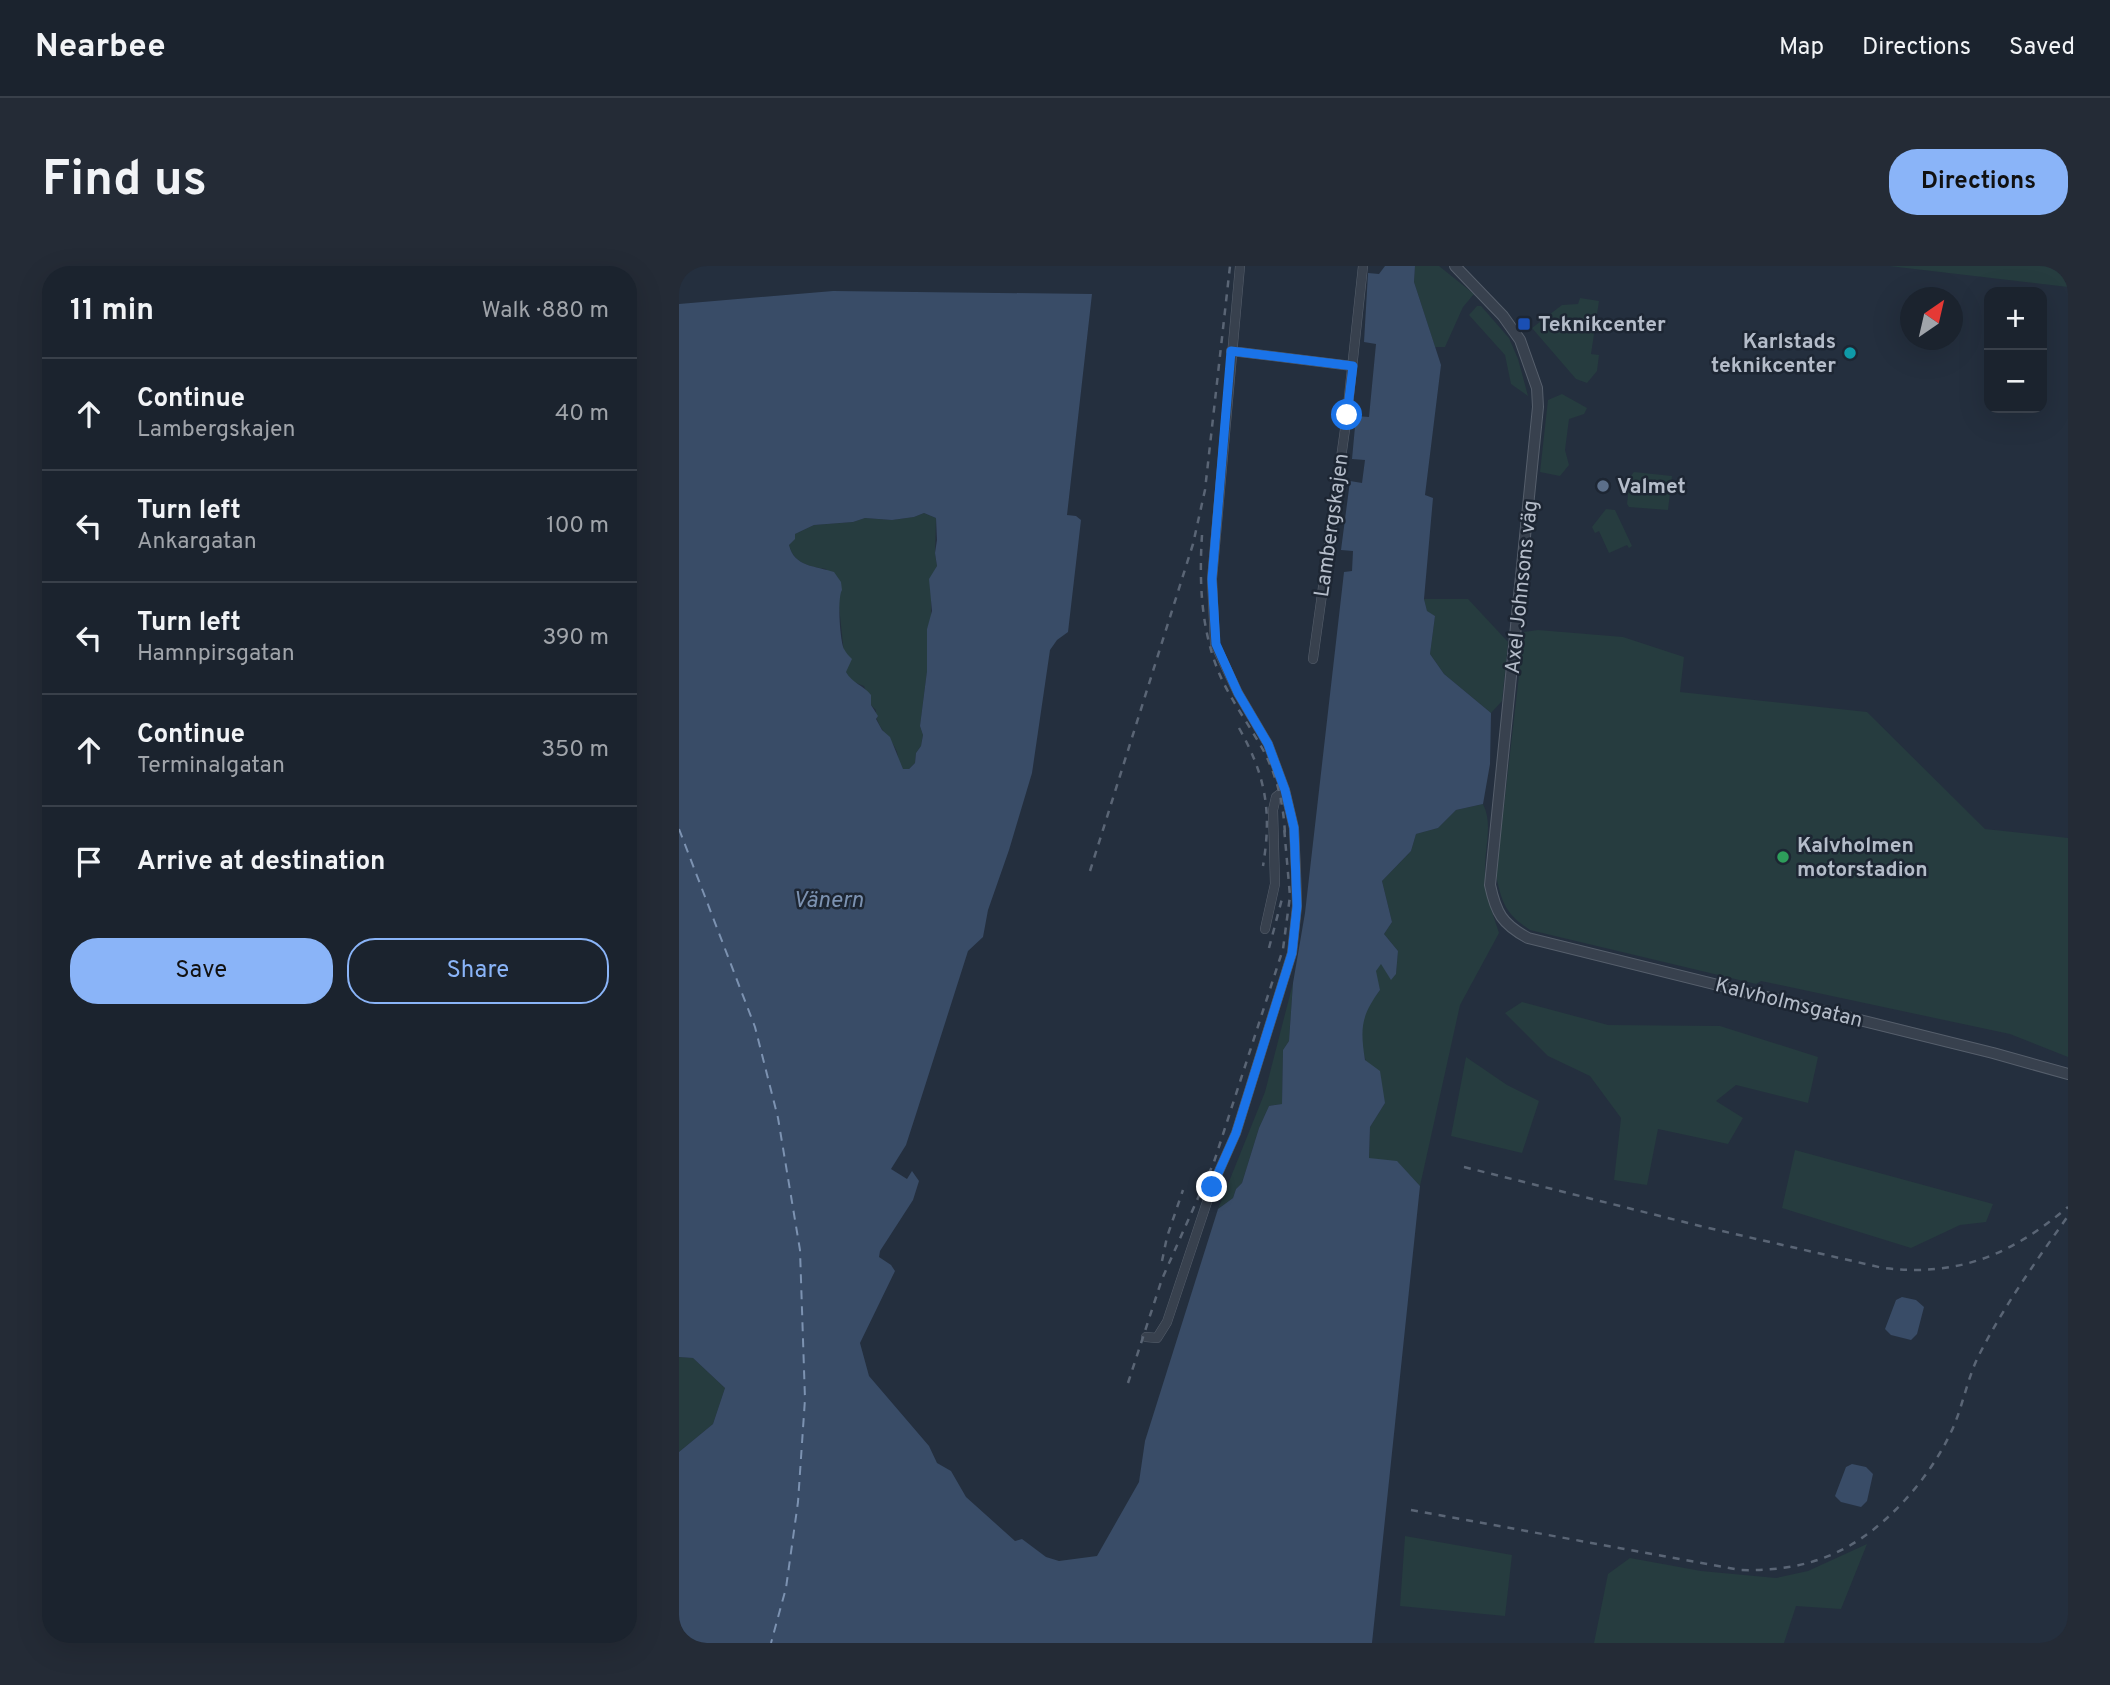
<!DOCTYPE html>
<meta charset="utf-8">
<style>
:root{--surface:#1b232e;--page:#242b36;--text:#f1f3f6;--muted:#a0a4aa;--line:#39404a;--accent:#8ab4f8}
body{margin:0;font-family:Overpass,sans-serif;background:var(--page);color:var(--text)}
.controls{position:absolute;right:21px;top:21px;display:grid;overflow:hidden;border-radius:14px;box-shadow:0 7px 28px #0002}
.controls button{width:63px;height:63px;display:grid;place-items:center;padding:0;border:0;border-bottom:2px solid var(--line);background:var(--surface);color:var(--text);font:35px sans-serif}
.compass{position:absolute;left:1221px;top:21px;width:63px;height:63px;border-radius:50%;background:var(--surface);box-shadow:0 7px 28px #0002;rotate:34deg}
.stop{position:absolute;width:21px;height:21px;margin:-16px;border:5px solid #1a73e8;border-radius:50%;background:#fff}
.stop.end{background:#1a73e8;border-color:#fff;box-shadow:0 2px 7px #0008}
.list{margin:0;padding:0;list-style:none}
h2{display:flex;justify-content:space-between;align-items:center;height:91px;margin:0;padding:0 28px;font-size:30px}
h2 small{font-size:23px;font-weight:400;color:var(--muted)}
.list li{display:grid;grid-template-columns:46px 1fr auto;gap:21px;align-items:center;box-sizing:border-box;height:112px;padding:0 28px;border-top:2px solid var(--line)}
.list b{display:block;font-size:26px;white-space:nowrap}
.list p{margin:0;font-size:23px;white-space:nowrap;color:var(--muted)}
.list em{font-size:23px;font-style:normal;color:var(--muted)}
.actions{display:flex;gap:14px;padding:21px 28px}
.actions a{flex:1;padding:16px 0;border:2px solid var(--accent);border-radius:28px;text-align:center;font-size:24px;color:var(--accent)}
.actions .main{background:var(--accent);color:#111}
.icon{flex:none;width:38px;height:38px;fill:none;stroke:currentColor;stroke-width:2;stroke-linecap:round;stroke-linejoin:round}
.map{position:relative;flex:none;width:1389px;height:1377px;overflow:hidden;border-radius:28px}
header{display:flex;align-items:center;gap:42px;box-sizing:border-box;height:98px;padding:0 35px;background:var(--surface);border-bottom:2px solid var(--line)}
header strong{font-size:33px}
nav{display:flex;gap:38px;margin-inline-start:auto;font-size:24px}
.intro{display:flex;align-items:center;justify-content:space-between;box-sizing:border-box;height:168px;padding:0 42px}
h1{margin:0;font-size:49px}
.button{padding:18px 32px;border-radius:28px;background:var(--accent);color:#111;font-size:24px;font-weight:700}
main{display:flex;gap:42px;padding:0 42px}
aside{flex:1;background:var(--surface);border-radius:28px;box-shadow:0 7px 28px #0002}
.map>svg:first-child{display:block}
.green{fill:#263c3f}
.water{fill:#394c67;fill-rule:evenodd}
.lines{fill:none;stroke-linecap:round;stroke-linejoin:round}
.ferry{stroke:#7c92b1;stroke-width:2;stroke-dasharray:9 7;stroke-linecap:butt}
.minor-casing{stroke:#565f6c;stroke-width:10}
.tertiary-casing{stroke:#565f6c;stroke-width:12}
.minor{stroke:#38414e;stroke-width:9}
.tertiary{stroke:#38414e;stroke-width:10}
.rail{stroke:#5a6575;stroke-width:2.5;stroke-dasharray:7 7;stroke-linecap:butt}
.route{stroke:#1a73e8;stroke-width:9}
.transit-dot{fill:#1a4fb4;stroke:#1d2633;stroke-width:2.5}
.culture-dot{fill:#0f9aa8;stroke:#1d2633;stroke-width:2.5}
.service-dot{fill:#5c6f8a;stroke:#1d2633;stroke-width:2.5}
.leisure-dot{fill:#2e9e5b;stroke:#1d2633;stroke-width:2.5}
.labels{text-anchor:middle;stroke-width:5;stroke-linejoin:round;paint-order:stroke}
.poi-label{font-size:21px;font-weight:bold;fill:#b4bcc9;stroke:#1d2633;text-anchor:start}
.street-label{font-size:21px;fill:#b4bcc9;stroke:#1d2633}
.water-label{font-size:23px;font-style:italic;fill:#7c92b1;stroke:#1d2633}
</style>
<header>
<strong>Nearbee</strong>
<nav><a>Map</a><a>Directions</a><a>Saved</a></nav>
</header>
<div class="intro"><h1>Find us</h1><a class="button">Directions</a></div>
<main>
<aside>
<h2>11 min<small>Walk · 880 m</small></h2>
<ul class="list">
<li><svg class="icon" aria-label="ahead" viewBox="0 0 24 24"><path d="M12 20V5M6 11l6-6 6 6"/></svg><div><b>Continue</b><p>Lambergskajen</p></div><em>40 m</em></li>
<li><svg class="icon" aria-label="left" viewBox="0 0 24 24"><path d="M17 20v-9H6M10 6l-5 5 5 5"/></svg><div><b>Turn left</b><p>Ankargatan</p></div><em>100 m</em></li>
<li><svg class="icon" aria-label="left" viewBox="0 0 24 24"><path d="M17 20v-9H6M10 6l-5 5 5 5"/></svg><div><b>Turn left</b><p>Hamnpirsgatan</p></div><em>390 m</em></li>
<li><svg class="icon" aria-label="ahead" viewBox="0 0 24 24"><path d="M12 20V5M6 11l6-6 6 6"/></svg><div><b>Continue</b><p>Terminalgatan</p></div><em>350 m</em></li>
<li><svg class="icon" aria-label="arrive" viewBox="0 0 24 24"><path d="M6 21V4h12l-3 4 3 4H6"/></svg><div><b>Arrive at destination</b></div></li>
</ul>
<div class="actions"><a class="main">Save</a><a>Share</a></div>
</aside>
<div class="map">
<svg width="1389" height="1377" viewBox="0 0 1389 1377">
<rect width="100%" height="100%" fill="#242f3e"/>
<path class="green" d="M736,0h24l35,28 -11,13 -18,40h-10l-21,-65z
M1210,0h179v21z
M901,32l19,3 -8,53 8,1 -2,16 -10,12 -11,-4 -44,-51 30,-23 16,-1z
M798,40h4l28,32 9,21 10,37 -17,-12 -6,-29 -36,-40z
M883,128l25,14 -3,6 -15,5 -4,31 4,15 -9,11 -20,-4 8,-72z
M955,206l38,4 -4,34 -39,-3 -2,-3 3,-27z
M927,243l9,1 17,36 -3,2 -2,-3 -18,8 -10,-22 -4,2 -3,-6z
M245,247l12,5 -1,35 2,13 -6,25v29l-4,9v42l-7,55 3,9 -2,11 -5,7 -1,10 -6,6h-7c-4,-6 -3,-10 -5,-17 -6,-16 -22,-24 -21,-42l-5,-5 -7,-19 -13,-5 -5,-9 -8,-75 -12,-28c-16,-2 -33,-6 -37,-24l5,-6 1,-5 19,-9 39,-3 12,-4 27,2 22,-3z
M745,333h44l40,43 -6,59 -11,12 -47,-39 -14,-20 5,-38 -8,-4z
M859,364l85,7 61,20 -4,35 187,20 118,117 83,9v219l-58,-23 -249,-53 -5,3 -226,-54c-24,-16 -28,-26 -34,-55l28,-243z
M804,538c10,20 2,42 2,64 -1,23 7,43 14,65l-39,72 -40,181 -23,-24 -28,-3 1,-32 15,-24c-14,-29 -34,-62 -18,-95 3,-6 9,-12 13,-18l-5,-18 6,-9 10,16 5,-5 2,-23 -14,-17 8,-12 -10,-41 29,-30 5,-17 22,-6 18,-18z
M614,717l-4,58 -6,9 -1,54 -13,2 -10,22 -17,55 -6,6 -3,9 -15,11 47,-117z
M843,736l86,23 112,1 98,31 -10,46 -72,-18 -20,16 27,17 -15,26 -70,-15 -11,56 -33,-5 7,-62 -31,-42 -42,-20 -43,-43z
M787,791l41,28 32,16 -17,52 -71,-17z
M1116,884l198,54 -7,18 -26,3 -49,23 -129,-40z
M0,1091l14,1 32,30 -12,36 -34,28z
M726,1270l107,19 -7,61 -105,-10z
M1188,1278l-26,65 -45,-3 -12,37h-190l14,-69 22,-16 71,13 75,7 32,-7z"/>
<path class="water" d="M706,0h30l-1,16 27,83 -16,130 8,3 -9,101 3,12 8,5 -5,38 14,20 47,39 -1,51 -7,40 -27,6 -18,18 -22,6 -5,17 -29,30 10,41 -8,12 14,17 -2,23 -5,6 -10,-16 -5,7 4,19c-19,26 -20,38 -15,70l15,11 5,32 -15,24 -1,31 28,3 23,25 -48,457h-693v-191l34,-28 12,-36 -32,-30 -14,-1v-1053l154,-13 259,3 -25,221 9,1 5,4 -13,112 -11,8 -7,10 -18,123 -23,77 -21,60 -5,27 -15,14 -51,160 -11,34 -15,24 16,10 5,-8 7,10 -6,19 -33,51 -1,6 12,8 4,6 -35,72 9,33 60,70 8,17 14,8 15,26 49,44 7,-2 24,18 13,4 38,-5 42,-74 6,-41 73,-232 15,-11 3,-9 6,-6 17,-55 10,-22 13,-2 1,-54 6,-9 4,-58 12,-70 39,-341 8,-1 1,-20 -12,-1 9,-69 12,2 3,-23 -13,-1 4,-43 13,1 7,-73 -12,-2 4,-69 11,1zM245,247l12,5 1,22 -2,13 2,13 -8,13 3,32 -5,18v42l-7,55 3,9 -2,11 -5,7 -1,10 -6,6h-6l-13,-32 -8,-7 -6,-11 2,-3 -7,-11v-10c-8,-10 -19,-12 -25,-23l6,-13c-3,-3 -6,-6 -8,-10 -4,-8 -7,-51 -2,-59l-1,-8 -7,-10c-18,-6 -40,-5 -45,-27l6,-6v-5l19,-9 39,-3 12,-4 27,2 22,-3z
M1223,1031l14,3 8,7 -7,27 -6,6 -20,-5 -6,-6 11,-29z
M1173,1198l14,3 7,7 -6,27 -6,6 -20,-5 -6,-6 11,-29z"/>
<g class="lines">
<path class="ferry" d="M0,563l76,198 23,91 22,132 5,149 -7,103 -12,86 -15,55"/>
<defs>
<path id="minor" d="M561,0l-28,313 3,65 23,49 30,51 17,46 -9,7 -3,13 2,74 -10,45
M552,85l121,15
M634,393l34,-244 16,-149
M467,1071l11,1 10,-16 45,-135 24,-54 56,-180 5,-47 -1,-34 -2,-44 -9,-38"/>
<path id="tertiary" d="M776,0l48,50 17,24 17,48 1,19 -48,478c6,28 12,39 38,53l465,115 75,21"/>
</defs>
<use href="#minor" class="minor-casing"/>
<use href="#tertiary" class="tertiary-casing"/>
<use href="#minor" class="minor"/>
<use href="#tertiary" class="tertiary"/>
<path class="rail" d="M523,269c-3,46 -1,95 17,138 11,26 29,50 43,75 15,27 22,57 23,88
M560,462c27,48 33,84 24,138
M411,605l103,-327 12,-54 25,-224
M590,682l14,-53
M785,901l236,59 183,42c75,9 128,-13 185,-61
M483,995l5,-24 16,-47
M449,1117l34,-104 52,-117 69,-213 7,-53 -6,-69
M732,1244l329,60c70,2 118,-19 165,-70 19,-21 35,-44 47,-70 11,-24 15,-51 27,-75 25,-49 57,-94 89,-139"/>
</g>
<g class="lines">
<path class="route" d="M533,921l24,-54 56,-180 5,-47 -3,-78 -9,-38 -17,-46 -30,-51 -22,-49 -4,-65 19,-228 122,15 -6,49"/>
</g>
<rect class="transit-dot" x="838" y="51" width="14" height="14" rx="3.5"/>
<circle class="culture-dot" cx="1171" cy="87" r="7"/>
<circle class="service-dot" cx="924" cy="220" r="7"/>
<circle class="leisure-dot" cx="1104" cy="591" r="7"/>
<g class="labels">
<g class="poi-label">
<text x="859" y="65">Teknikcenter</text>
<text x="1157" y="82" text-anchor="end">Karlstads<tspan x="1157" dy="24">teknikcenter</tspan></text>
<text x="938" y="227">Valmet</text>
<text x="1118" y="586">Kalvholmen<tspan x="1118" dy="24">motorstadion</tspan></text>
</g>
<g class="street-label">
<text transform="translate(652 259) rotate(-82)" y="7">Lambergskajen</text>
<text transform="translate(842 321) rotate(-84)" y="7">Axel Johnsons väg</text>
<text transform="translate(1110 736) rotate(14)" y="7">Kalvholmsgatan</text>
</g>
<g class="water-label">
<text x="149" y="641">Vänern</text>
</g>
</g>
</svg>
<div class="controls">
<button>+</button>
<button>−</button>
</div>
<svg class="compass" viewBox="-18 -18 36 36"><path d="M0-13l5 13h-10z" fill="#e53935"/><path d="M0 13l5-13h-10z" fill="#a0a4aa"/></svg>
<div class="stop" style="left:668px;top:149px"></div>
<div class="stop end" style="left:533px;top:921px"></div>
</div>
</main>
